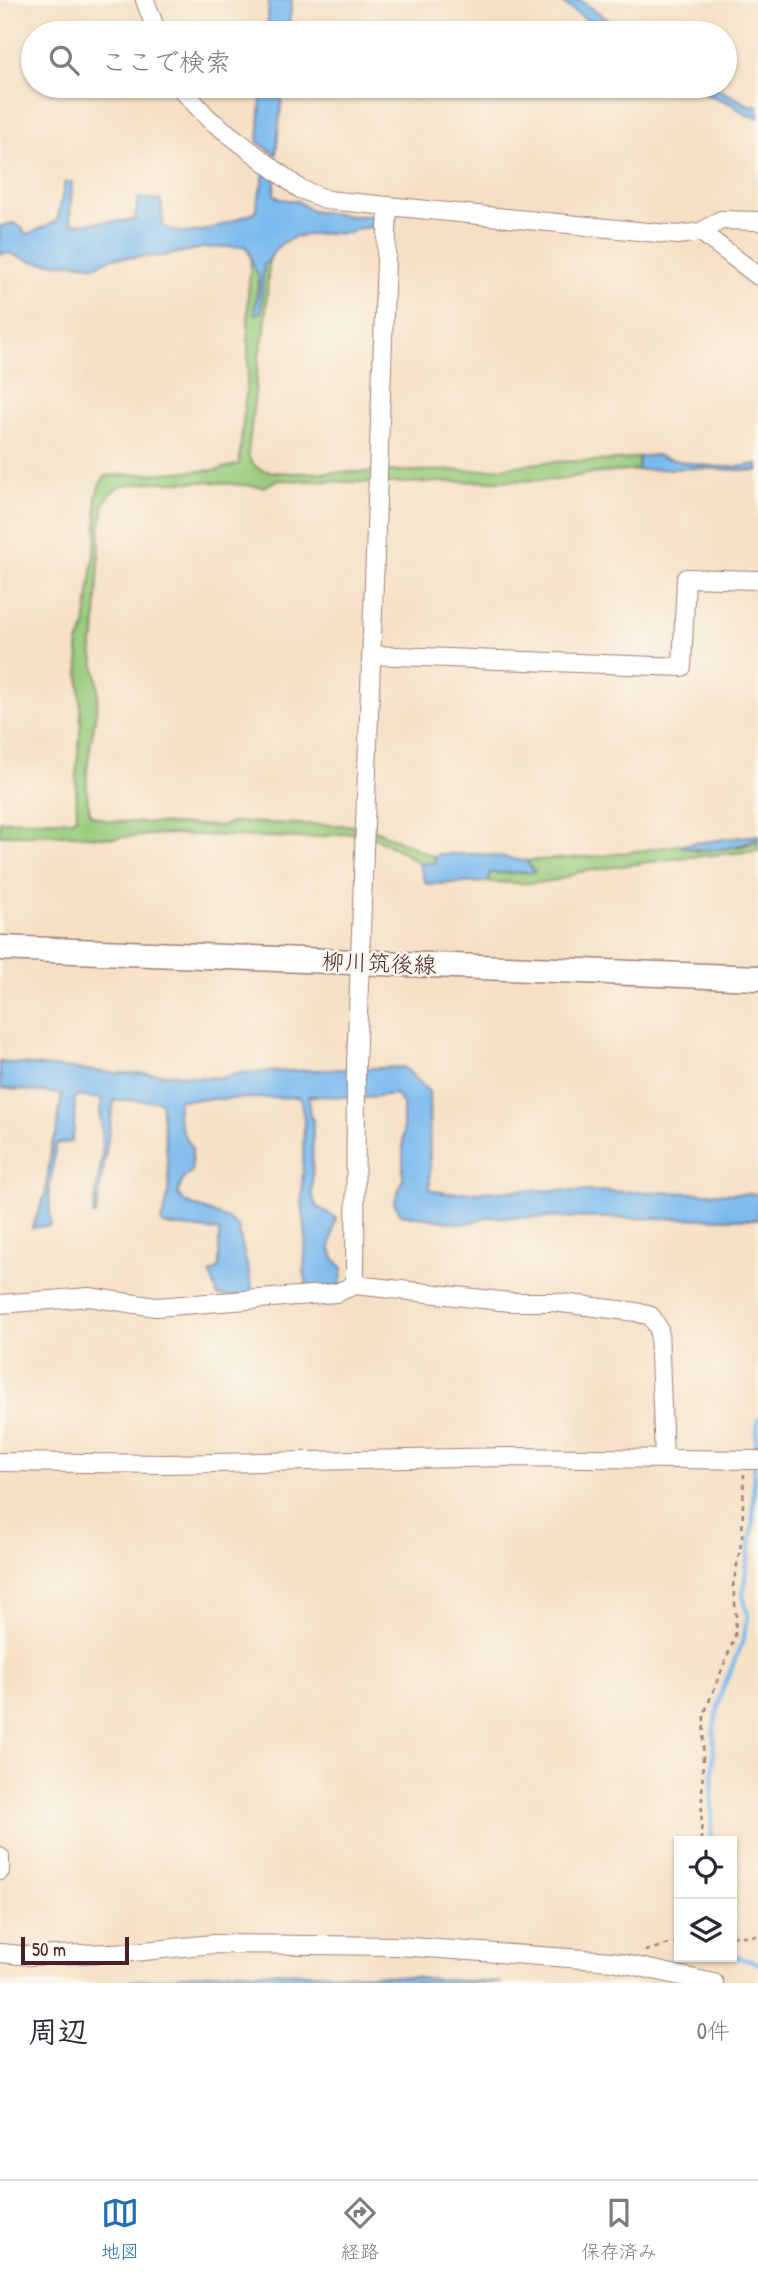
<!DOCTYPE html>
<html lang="ja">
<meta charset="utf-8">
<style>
:root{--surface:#fff;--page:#f2f2f3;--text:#2b2b33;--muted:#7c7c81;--line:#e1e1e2;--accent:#1f6fb2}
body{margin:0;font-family:"Patrick Hand","Klee One",sans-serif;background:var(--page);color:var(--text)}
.controls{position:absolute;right:21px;bottom:21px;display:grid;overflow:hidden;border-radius:0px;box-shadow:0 2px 5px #0004}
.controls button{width:63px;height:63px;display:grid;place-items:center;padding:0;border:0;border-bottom:2px solid var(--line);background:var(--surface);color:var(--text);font:35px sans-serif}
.scale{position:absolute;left:21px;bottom:18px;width:108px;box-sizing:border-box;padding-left:7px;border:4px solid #4a1f2b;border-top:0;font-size:19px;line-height:24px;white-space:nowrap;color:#4a1f2b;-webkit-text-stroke:5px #fbf7ec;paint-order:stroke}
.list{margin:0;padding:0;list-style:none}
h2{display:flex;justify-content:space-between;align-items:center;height:91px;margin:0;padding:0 28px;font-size:30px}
h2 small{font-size:23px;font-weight:400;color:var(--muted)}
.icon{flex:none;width:38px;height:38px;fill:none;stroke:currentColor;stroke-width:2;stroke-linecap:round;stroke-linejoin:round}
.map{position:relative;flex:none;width:758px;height:1983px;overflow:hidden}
.search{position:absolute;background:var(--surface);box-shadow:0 2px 5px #0004;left:21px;right:21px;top:21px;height:77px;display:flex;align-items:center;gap:18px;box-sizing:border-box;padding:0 24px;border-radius:38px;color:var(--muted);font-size:26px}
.sheet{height:196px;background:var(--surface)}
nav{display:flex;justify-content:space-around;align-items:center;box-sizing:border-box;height:98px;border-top:2px solid var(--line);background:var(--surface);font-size:19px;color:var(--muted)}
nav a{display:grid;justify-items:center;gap:4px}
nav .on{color:var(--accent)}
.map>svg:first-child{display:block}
.green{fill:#97cb7c;stroke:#707554;stroke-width:2}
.water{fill:#79baee;stroke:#626c8c;stroke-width:2}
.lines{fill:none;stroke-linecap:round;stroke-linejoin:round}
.stream{stroke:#79baee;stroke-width:4.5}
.minor-casing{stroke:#a08078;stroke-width:20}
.secondary-casing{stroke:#a08078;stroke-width:27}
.path{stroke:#a08078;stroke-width:2.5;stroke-dasharray:5 5;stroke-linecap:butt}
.minor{stroke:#fff;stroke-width:18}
.secondary{stroke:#fff;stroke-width:24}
.labels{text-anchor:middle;stroke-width:5;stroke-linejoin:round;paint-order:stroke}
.street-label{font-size:23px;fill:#4a1f2b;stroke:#fbf7ec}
</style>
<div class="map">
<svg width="758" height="1983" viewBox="0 0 758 1983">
<rect width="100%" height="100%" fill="#fbf7ec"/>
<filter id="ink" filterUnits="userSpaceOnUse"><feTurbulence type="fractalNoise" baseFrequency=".0143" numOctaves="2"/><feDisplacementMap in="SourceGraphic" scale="14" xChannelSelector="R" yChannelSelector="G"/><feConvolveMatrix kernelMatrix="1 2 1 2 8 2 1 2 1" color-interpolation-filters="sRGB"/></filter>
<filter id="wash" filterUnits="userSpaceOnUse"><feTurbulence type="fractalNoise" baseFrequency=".00686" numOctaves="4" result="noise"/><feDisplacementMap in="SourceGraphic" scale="28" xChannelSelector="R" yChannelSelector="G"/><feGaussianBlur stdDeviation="1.57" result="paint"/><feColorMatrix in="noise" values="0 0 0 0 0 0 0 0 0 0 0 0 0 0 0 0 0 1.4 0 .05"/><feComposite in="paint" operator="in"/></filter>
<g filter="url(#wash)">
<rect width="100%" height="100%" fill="#f5e0c4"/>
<path class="green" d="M251,259l8,17 -4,37 9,-50 5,-2 -4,69 -6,26 -11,98c5,22 31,18 49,19l182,-3c21,-1 40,-5 61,-7 33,-4 67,1 99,-6l-1,13 -51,4 -28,6 -169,3 -113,-3 -14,7 -52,-5h-60l-31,4 -9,7 -7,10 -3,18 -6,117 -3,3c-1,19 8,36 6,54 -3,40 -19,80 -7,120l17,6 113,5 12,-4 133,4 69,31v6l-16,1 -18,-13 -38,-19 -59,6 -141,-4 -49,4 -39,-3h-75v-14l72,-1 5,-4 -1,-38 5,-55 -3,-80 7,-16 12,-96 -1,-35 4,-13 6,-7 111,-6 22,-6 9,-94v-75z
M758,840v11l-79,7 -101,14c-26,15 -61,11 -90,10l2,-9 44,-1 -8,-11 75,-5 78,-11 16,6 48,-5z"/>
<path class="water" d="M269,0h23l-4,33h-21z
M558,0h22l47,33h-21z
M262,86h21l-7,69 -18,-13z
M684,86h28l39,20 7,-1v13l-11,-3 -17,-12z
M266,167l10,7 -2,20 6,5 17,2 16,10 39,5h19l7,4v6l-22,3 -6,4c-28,1 -70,-4 -81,28l-5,3 -3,48 -6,2c-1,-12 6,-24 4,-36 -1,-5 -6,-10 -7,-16 -2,-7 -2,-10 -7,-16l-42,2 -41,8 -49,2 -19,8c-20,-6 -41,0 -62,-5 -12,-2 -19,-10 -32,-7v-28l13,-3 10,5v4l6,2 28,-13 8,-39h7l-2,36 3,6 62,-4 3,-22 23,2 2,26c27,17 65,-4 92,-14z
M655,455c33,9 69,16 103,9v7l-67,-3 -53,2 1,-13z
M758,835v4c-24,10 -55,15 -79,6z
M439,854h42l45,7 9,11 -45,1 -2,9 -62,2 -7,-20 16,-1v-6z
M0,1062l115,11 60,1 21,3 26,1 14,-5 168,-6 25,25 1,98 16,3 74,-3 238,4v25l-269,-2 -27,7 -61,-10 -7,-11 9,-24v-75l-8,-10 -28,3 -58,-1 1,22 3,1 -1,75 4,12 20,12c-4,22 -12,34 7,50l-3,17 -31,6 -5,-19 2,-33 -4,-40 2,-81 -4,-21 -121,3 -2,14 6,19 9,14v24l-9,8 -5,15 7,8 43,17 10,8 16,69h-36l-8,-22 9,-6v-37l-55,-6 -3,-4c16,-33 2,-83 0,-120l-47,-1 -18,115h-3l10,-68 -3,-39 3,-9 -28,-3 -1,35 -3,11 -15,2 -7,49 2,32 -19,3 13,-33 7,-52 4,-8 6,-41 -62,-6z
M233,1971l143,4 125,8h-384z"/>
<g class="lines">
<path class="stream" d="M755,1457l3,-38
M711,1841l3,-115 8,-36 21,-49 5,-25 -5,-22 10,-71 1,-58
M732,1956l26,7"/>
</g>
</g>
<g filter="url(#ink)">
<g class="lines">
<defs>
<path id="minor" d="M145,0l12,33
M179,86l29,32 92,71 28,11 350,35 23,-3 57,44
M701,232l20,-12 37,1
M372,655l310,12 4,-89 72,2
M355,1285l1,-219 32,-860
M0,1304l89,-7 67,10 180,-14 19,-8 155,17h43l83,10 15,4 8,13 5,130
M0,1462l166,2 343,-7 249,3
M0,1857v14
M0,1953l31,3 103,-4 79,-8 185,2 214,15 102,22"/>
<path id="secondary" d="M0,948l758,30"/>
</defs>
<use href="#minor" class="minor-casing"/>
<use href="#secondary" class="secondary-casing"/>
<path class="path" d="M701,1841l3,-127 31,-77 1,-25 -3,-26 9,-48 2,-64
M732,1936h26
M645,1951l34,-10"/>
<use href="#minor" class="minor"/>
<use href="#secondary" class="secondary"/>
</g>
</g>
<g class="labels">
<g class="street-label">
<text transform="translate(379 963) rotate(2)" y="8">柳川筑後線</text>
</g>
</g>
</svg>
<div class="controls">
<button><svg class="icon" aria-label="locate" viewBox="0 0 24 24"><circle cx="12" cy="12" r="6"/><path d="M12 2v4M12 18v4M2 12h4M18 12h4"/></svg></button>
<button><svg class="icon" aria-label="layers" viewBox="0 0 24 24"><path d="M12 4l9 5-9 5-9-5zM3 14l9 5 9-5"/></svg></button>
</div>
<div class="scale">50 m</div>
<div class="search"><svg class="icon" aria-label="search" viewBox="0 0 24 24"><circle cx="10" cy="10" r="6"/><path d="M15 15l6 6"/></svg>ここで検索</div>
</div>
<section class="sheet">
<h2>周辺<small>0件</small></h2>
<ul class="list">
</ul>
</section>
<nav>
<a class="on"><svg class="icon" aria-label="map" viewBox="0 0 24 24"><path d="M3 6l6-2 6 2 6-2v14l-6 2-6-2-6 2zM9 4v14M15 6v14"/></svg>地図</a>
<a><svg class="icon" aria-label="directions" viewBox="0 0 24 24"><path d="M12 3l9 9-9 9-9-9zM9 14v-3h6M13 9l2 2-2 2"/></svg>経路</a>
<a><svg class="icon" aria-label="saved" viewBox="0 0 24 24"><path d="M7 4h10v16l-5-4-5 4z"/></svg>保存済み</a>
</nav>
